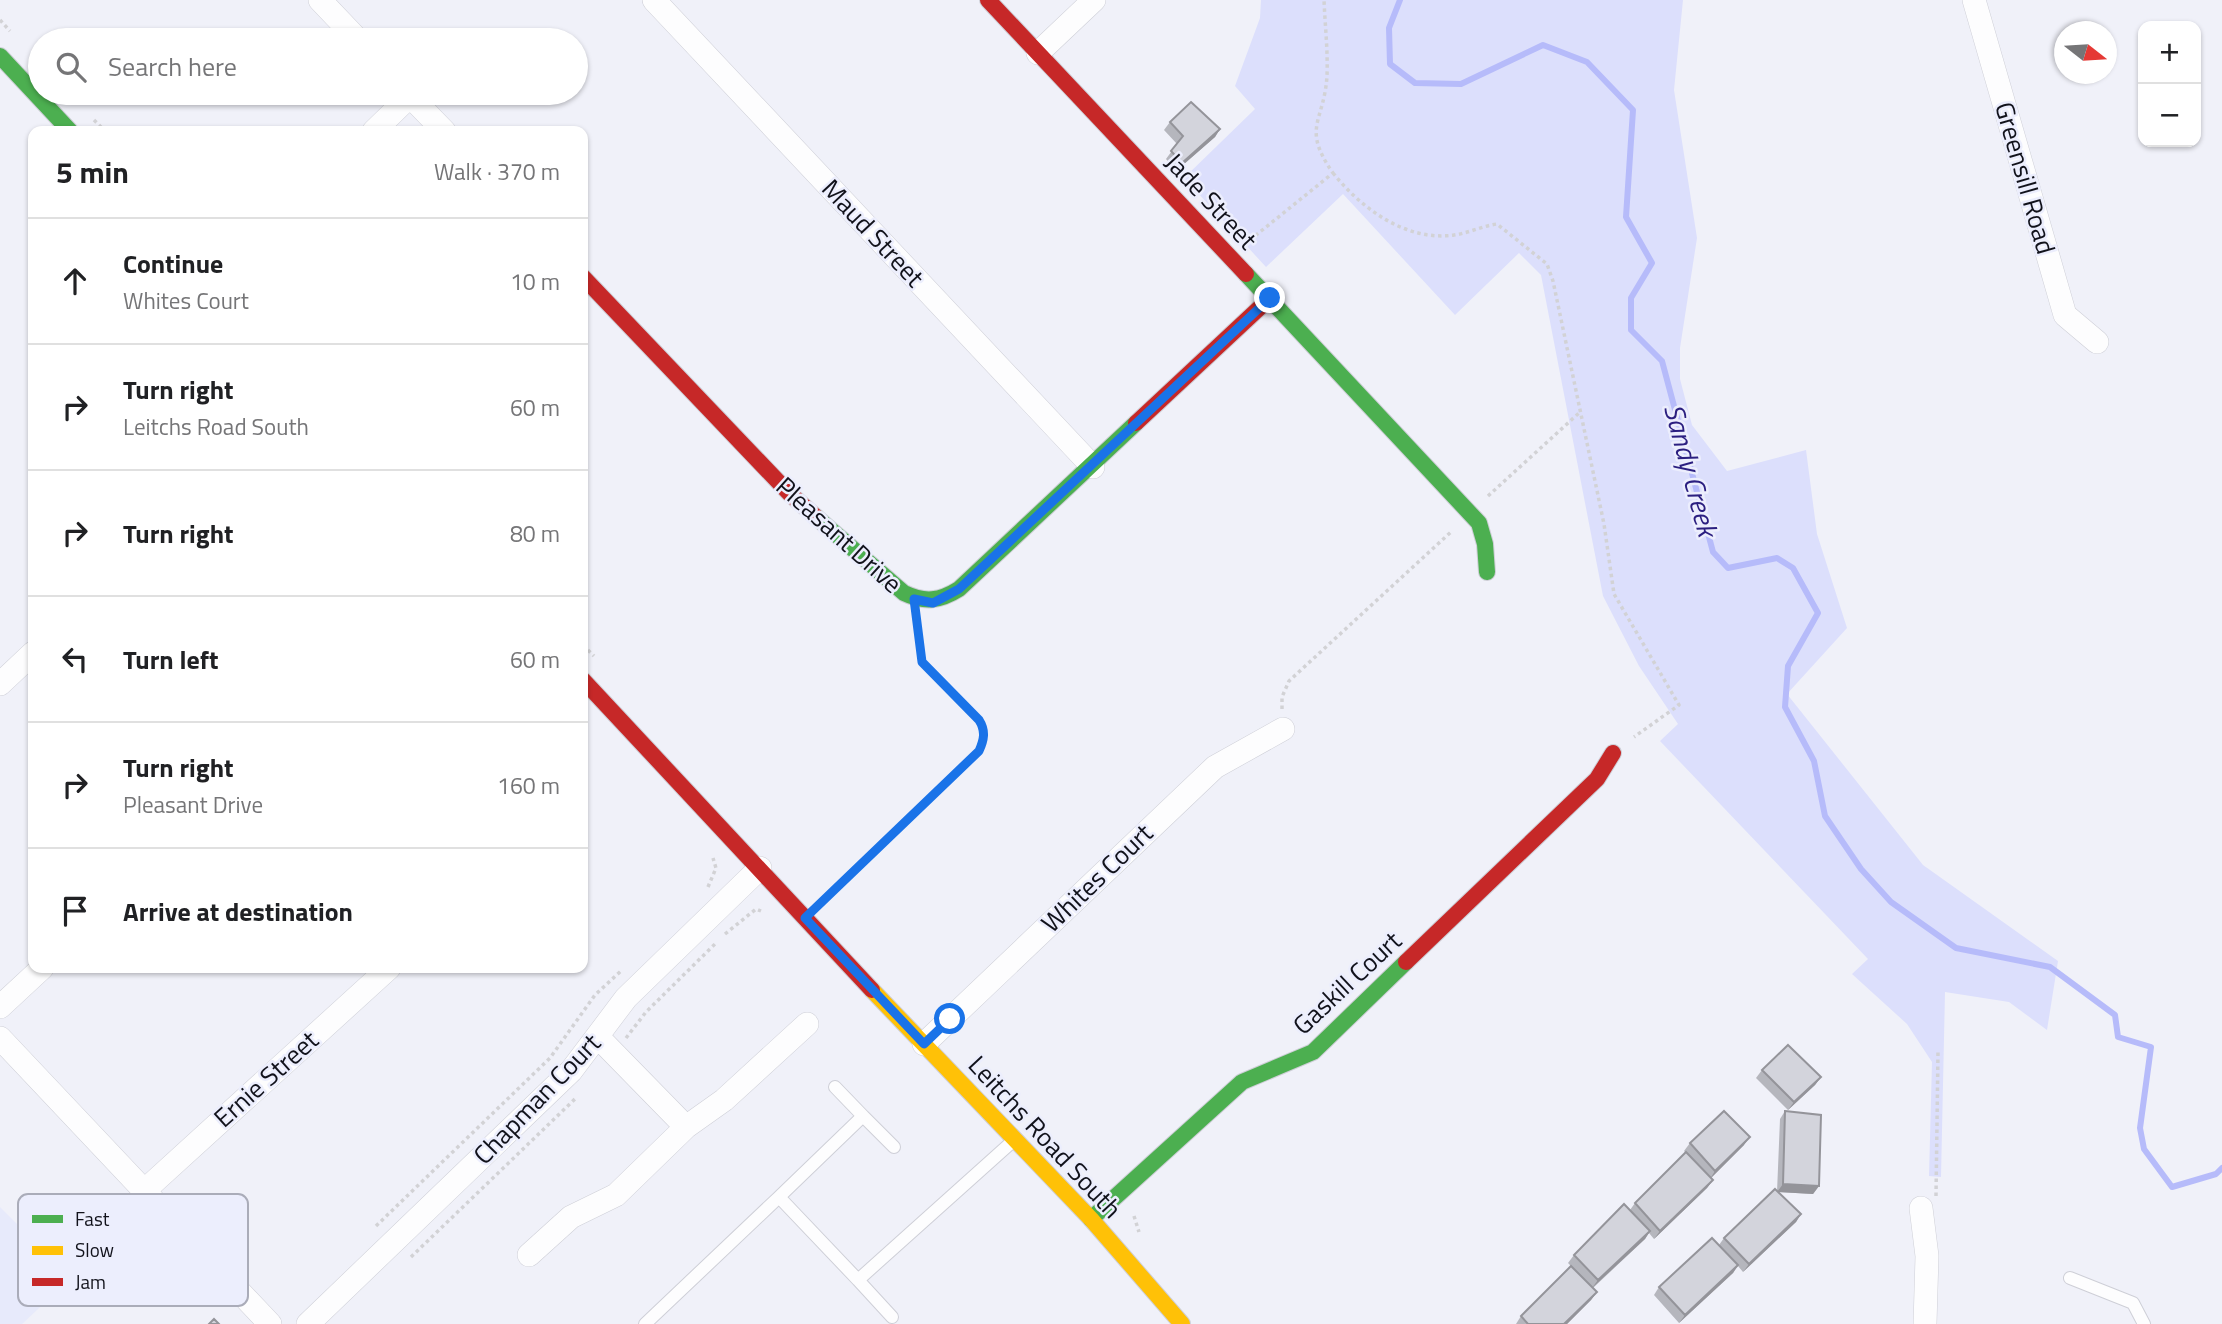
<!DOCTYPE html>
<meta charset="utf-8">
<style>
:root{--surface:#fff;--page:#f2f2f2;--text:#202124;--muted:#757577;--line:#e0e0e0}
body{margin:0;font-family:"Titillium Web",sans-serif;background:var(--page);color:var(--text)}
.controls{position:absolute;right:21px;top:21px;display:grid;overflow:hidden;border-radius:14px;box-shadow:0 2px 5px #0004}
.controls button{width:63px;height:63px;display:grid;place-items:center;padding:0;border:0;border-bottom:2px solid var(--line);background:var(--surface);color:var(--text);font:35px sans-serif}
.compass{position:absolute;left:2054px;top:21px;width:63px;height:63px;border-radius:50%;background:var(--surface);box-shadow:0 2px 5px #0004;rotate:107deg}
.stop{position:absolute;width:21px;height:21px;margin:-16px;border:5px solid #1a73e8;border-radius:50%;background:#fff}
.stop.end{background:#1a73e8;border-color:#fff;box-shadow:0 2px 7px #0008}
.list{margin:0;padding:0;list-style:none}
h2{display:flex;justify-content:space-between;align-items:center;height:91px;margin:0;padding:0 28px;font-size:30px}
h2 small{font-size:23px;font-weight:400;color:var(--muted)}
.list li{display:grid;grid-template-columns:46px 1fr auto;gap:21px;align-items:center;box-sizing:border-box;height:126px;padding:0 28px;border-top:2px solid var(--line)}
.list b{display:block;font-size:26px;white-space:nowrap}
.list p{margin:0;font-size:23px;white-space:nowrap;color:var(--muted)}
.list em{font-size:23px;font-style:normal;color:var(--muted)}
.icon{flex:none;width:38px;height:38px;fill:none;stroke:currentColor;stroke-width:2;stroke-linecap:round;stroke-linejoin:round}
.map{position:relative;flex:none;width:2222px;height:1324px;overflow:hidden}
.search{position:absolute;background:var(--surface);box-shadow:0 2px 5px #0004;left:28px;top:28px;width:560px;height:77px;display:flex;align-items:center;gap:18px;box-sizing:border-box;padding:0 24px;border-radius:38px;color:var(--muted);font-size:26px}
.panel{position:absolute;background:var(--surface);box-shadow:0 2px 5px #0004;left:28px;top:126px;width:560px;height:847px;border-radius:14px}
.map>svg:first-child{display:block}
.built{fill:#e7eafb}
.green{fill:#dcdffc}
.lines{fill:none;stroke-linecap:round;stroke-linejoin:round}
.stream{stroke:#b6bbfa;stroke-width:6}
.lane-casing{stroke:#cecfd7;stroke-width:14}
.street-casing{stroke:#cecfd7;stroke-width:24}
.fast-casing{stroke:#cecfd7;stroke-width:18}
.slow-casing{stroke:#cecfd7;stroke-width:18}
.jam-casing{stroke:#cecfd7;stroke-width:18}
.path{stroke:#d2d2d5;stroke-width:3.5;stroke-dasharray:3.5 3.5;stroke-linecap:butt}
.lane{stroke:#fdfdfe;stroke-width:12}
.street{stroke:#fdfdfe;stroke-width:23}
.fast{stroke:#4caf50;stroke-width:16}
.slow{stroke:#ffc107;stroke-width:16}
.jam{stroke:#c62828;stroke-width:16}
.wall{fill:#b5b6bd}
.shaded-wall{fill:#94949a}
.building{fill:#d3d4dc;stroke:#94949a;stroke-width:2}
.route{stroke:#1a73e8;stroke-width:9}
.labels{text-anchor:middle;stroke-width:5;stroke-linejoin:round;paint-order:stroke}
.street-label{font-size:26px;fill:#11121b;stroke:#eceefd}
.water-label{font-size:28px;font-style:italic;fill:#2b1f80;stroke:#eceefd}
.key{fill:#eceefd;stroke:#aaacb9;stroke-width:2}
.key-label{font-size:19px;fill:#11121b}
</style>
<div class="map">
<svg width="2222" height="1324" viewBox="0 0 2222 1324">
<rect width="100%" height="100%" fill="#f0f1f9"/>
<path class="built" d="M0,1207l71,71 -49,46h-22z"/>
<path class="green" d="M1261,0h422l-9,90 23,148 -17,110v31l12,46 35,46 79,-21 11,84 30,94 -60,66 136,171 135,96 -11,69 -38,-28 -64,-10 -4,185 -12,-1 3,-114 -25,-38 -55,-50 16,-15 -208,-218 18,-17 -39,-58 -36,-70 -62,-321 -22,-22 -64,62 -112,-121 -77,73 -82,-89 71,-69 -20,-23 25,-68z"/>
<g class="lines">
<path class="stream" d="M1400,0l-11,28 1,36 25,19 46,1 82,-39 44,17 46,48 -7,107 26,46 -21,35v32l31,31 51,191 15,16 49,-10 16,10 25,45 -30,53 -3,41 29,54 11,55 36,53 30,33 65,46 94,19 65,48 3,22 33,10 -11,81 4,21 28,38 44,-13 6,-6"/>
<defs>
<path id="lane" d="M835,1087l28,29
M2070,1278l63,25 11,21
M858,1280l-79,-83 84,-81 31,31
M892,1317l-34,-37 155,-139
M645,1324l134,-127"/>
<path id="street" d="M320,0l38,40
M654,0l439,467
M1974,0l91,315 32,27
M1038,53l56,-53
M407,93l37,38
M374,131l36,-35
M0,684l33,-31
M0,1007l42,-39
M598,1037l88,90
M0,1038l270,286
M924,1044l291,-277 68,-38
M144,1191l245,-223
M1921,1208l6,48 -2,68
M529,1255l42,-38 45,-22 70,-68 38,-27 83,-76
M308,1324l263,-253 55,-73 134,-130"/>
<path id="fast" d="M0,56l70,75
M1246,274l233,249 6,21 2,28
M816,517l88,76c21,10 36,8 55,-4l177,-166
M1091,1219l151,-137 71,-30 93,-90"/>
<path id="slow" d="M872,990l219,229 91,105"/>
<path id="jam" d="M988,0l258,274
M583,277l206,216 27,24
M1136,423l134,-125
M583,680l289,310
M1406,962l191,-183 16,-26"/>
</defs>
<use href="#lane" class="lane-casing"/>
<use href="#street" class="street-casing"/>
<use href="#fast" class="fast-casing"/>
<use href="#slow" class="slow-casing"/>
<use href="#jam" class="jam-casing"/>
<path class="path" d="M0,20l10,11
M94,120l11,11
M1333,173c28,35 73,69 121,62 15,-2 28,-9 43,-11l50,40 6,17 51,243 10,70 65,111 -45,32
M1250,240l83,-67c-32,-46 -9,-50 -6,-97 1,-25 -2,-51 -3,-76
M1488,496l91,-83
M583,645l11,11
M1282,709v-12l7,-16 163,-150
M708,887l8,-19 -3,-10
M824,900l156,-149c14,-40 -36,-59 -56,-87 -7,-9 -6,-27 -7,-38
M725,934l31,-25 5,2
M626,1038l20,-26 69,-68
M1936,1196l2,-145
M1134,1216l5,16
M376,1226l174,-168 45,-63 27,-25
M411,1257l166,-160
M54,1301l87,-83"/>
<use href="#lane" class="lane"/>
<use href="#street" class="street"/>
<use href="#fast" class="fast"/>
<use href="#slow" class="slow"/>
<use href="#jam" class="jam"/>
</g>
<path class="wall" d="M1170,122l50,7 -5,8 -39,34 -10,-12 11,-15 -13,-14z
M1762,1070l59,7 -6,8 -27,25 -32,-32z
M1785,1111l34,75 -6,8 -36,-2 3,-73z
M1690,1143l54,2 -33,33 2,2 -6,8 -53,51 -5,-6 -4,6 -52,49 4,4 -6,8 -24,24h-51l5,-8 58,-42 -11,-11 6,-8 56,-45 5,-7 51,-50 -2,-2z
M1801,1214l-5,8 -53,50 -5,-6 -5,7 -54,50 -25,-28 5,-8 60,-42 5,-7z"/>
<path class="shaded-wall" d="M1220,129l-5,8 -39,34 6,-8z
M1821,1077l-6,8 -27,25 6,-8z
M1750,1137l-6,8 -34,34 5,-8z
M1713,1180l-6,8 -53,51 6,-8z
M1783,1184l36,2 -6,8 -36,-2z
M1801,1214l-5,8 -53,50 6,-8z
M1650,1231l-5,8 -53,49 6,-8z
M1738,1265l-5,8 -54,50 6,-8z
M1597,1292l-6,8 -24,24h-3z"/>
<path class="building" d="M1191,102l29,27 -38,34 -11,-12 12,-15 -13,-14z
M1788,1045l33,32 -27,25 -32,-32z
M1724,1111l26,26 -35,34 -25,-28z
M1785,1111l36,4 -2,71 -36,-2z
M1686,1152l27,28 -53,51 -25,-28z
M1775,1189l26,25 -52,50 -25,-26z
M1624,1204l26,27 -52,49 -24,-25z
M1712,1238l26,27 -53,50 -26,-28z
M1571,1266l26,26 -33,32h-36l-7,-8z
M214,1319l5,5h-10z"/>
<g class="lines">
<path class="route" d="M950,1019l-26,25 -119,-126 174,-167c5,-11 7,-20 0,-31l-57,-58 -8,-63 19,4 26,-14 311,-291"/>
</g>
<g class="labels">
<g class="street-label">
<text transform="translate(2025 178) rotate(74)" y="9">Greensill Road</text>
<text transform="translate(1211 201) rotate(47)" y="9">Jade Street</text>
<text transform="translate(873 233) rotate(47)" y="9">Maud Street</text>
<text transform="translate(839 535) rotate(42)" y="9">Pleasant Drive</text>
<text transform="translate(1097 878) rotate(-44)" y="9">Whites Court</text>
<text transform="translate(1347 983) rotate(-43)" y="9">Gaskill Court</text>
<text transform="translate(266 1079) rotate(-42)" y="9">Ernie Street</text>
<text transform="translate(537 1099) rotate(-46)" y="9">Chapman Court</text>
<text transform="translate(1045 1137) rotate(47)" y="9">Leitchs Road South</text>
</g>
<g class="water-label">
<text transform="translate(1691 470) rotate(75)" y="10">Sandy Creek</text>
</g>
</g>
<rect x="18" y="1194" width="230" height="112" rx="10" class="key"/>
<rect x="32" y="1215" width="31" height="8" fill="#4caf50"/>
<rect x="32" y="1246" width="31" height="9" fill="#ffc107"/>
<rect x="32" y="1278" width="31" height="8" fill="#c62828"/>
<g class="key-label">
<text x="75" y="1226">Fast</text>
<text x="75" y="1257">Slow</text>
<text x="75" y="1289">Jam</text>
</g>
</svg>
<div class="controls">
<button>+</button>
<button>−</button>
</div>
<svg class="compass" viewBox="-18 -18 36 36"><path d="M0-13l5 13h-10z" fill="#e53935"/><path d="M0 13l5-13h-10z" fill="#757577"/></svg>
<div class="stop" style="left:950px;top:1019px"></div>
<div class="stop end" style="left:1270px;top:298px"></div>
<div class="search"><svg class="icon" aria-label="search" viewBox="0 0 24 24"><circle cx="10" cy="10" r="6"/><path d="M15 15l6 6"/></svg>Search here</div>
<section class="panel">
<h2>5 min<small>Walk · 370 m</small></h2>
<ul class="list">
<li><svg class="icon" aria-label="ahead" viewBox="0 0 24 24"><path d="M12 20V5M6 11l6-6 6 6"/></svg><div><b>Continue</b><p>Whites Court</p></div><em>10 m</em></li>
<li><svg class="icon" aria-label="right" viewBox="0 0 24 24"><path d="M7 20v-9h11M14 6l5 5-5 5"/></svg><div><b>Turn right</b><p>Leitchs Road South</p></div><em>60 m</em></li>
<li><svg class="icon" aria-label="right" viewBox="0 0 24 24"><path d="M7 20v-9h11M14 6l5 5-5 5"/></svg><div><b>Turn right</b></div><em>80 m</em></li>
<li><svg class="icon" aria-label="left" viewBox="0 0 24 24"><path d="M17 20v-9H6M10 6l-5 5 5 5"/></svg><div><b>Turn left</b></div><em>60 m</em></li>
<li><svg class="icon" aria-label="right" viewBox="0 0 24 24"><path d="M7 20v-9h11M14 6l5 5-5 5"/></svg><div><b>Turn right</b><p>Pleasant Drive</p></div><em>160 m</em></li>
<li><svg class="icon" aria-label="arrive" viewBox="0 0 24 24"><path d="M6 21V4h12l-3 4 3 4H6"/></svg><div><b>Arrive at destination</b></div></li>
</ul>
</section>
</div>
